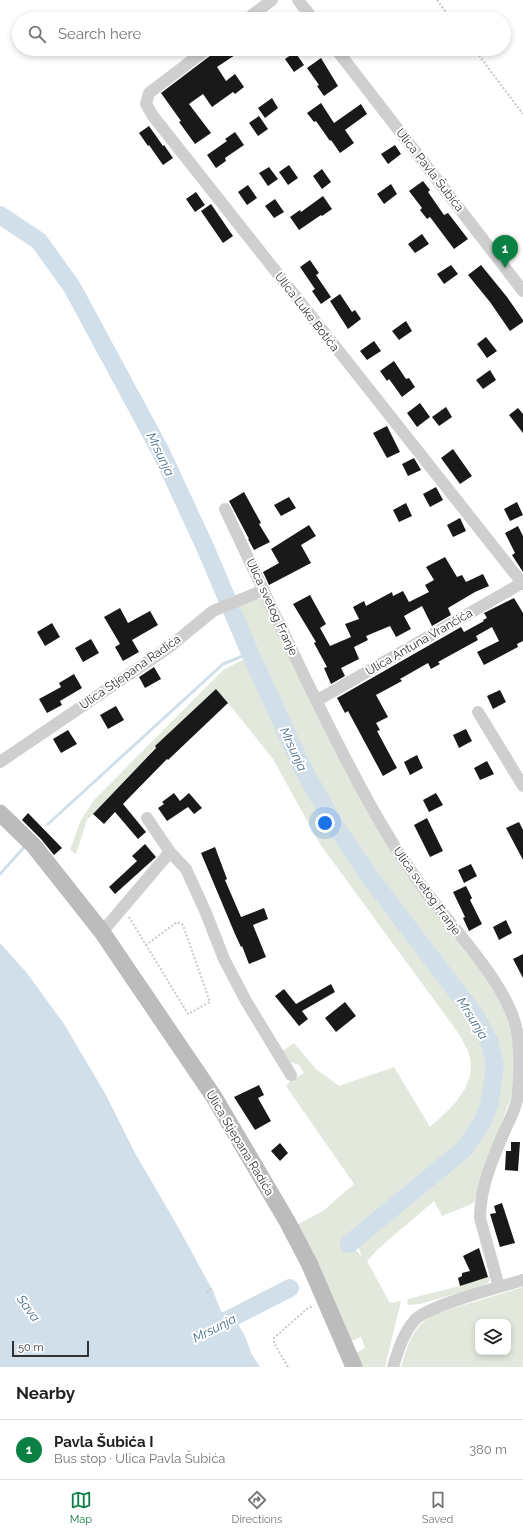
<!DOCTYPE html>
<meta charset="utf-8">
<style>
:root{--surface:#fff;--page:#f6f6f6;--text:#202124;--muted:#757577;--line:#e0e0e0;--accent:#0b8043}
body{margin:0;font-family:Raleway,sans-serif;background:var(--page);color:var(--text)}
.controls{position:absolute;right:12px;bottom:12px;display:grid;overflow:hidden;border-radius:8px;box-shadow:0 2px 6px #0003}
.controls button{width:36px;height:36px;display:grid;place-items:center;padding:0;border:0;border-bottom:1px solid var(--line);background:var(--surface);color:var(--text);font:20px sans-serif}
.scale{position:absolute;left:12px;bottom:10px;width:77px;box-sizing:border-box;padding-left:4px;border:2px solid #323232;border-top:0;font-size:11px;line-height:14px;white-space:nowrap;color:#323232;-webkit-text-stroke:3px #fff;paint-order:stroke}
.you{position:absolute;left:325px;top:823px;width:14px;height:14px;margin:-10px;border:3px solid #fff;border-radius:50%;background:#1a73e8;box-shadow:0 0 0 6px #1a73e833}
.badge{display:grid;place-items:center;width:26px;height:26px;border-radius:50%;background:var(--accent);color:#fff;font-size:13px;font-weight:700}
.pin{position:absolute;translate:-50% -33px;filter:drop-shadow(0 1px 2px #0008)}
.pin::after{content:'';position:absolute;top:21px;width:14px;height:12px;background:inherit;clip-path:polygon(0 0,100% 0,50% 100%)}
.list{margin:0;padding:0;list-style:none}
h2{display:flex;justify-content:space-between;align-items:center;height:52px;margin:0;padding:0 16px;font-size:17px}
h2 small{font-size:13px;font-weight:400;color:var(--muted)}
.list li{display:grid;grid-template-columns:26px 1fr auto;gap:12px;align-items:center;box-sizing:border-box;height:60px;padding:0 16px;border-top:1px solid var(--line)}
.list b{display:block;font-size:15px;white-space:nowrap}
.list p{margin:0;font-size:13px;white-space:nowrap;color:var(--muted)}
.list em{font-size:13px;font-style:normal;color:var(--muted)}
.icon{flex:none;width:22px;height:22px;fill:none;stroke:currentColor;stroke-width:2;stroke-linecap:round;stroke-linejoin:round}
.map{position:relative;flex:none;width:523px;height:1367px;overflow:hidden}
.search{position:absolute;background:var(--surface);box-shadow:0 2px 6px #0003;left:12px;right:12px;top:12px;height:44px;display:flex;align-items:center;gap:10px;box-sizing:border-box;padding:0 14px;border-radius:22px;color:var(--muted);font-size:15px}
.sheet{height:112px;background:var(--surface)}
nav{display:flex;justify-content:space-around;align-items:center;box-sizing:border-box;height:56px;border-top:1px solid var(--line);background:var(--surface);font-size:11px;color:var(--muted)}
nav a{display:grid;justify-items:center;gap:2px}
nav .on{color:var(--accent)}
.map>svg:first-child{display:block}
.green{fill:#e2e8dc;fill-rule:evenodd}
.water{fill:#d1dfea}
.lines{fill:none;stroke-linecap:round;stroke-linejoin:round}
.stream{stroke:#d1dfea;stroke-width:3}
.river{stroke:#d1dfea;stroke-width:18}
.building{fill:#191919}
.path{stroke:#c9c9c9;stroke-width:2;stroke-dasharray:2 2;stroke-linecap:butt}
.street{stroke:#cfcfcf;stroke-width:12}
.secondary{stroke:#bcbcbc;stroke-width:17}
.labels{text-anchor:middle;stroke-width:4;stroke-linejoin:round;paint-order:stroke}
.street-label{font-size:12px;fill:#323232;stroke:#fff}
.water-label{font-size:13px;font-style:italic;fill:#486f8c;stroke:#fff}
</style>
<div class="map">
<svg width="523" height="1367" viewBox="0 0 523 1367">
<rect width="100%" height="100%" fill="#fff"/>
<path class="green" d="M254,599h6l5,5 73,151 135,205 30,42 10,30 3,42 -6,26 -24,64 -12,39 -32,13 -8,-15 -56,48 -11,12 23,42 11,-2 -16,66h-22l-7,-14 9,-5 -4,-11 -10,4 -55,-116 27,-14 31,-27 -68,-98 3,-4 15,-9 -5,-8 -12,-4 -6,-9 13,-9 22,26 23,17 55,-19 36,60c21,-19 48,-41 39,-73 -2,-7 -7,-13 -10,-20l-139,-190 -47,-85 -45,-56 -12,-14 -61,57 -5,8 -63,66 -11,34 -6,-4 11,-30 13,-20 129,-130 23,-12 20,47 47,96 17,28 14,22 118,159 17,25 7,20 1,18 -2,20 -15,38 -14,17 -28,24 -83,65 17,20 -4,-11 105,-86 16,-20 7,-11 11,-29 4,-18 -1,-24 -3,-15 -11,-25 -86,-114 -57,-78 -32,-60 -73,-159z
M490,1276l-1,6 -7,4 -62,18 -12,1 -1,-3 1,-3 52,-13z
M523,1287v80h-122c8,-25 10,-38 33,-53zM478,1322h30v30h-30z"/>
<path class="water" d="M0,943l27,30 37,51 42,71 29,58 43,74 35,64 8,20 12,6 5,7 7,12 6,17 9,14h-260z"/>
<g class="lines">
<path class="stream" d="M48,824l175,-160 27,-11
M0,874l26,-29"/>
<path class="river" d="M0,215l39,26 33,46 89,165 44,95 45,106 52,114 32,57 36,53 106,140 13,24 6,23 -3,24 -3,17 -7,18 -18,26 -115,95
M212,1328l78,-40"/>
</g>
<path class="building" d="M219,49h12l4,6 -18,12 9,14 9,-7 9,13 -9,7 -2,-2 -21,15 -9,-13 -14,10 22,29 -16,11 -16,-22 2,-1 -20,-28z
M295,52l9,13 -10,7 -9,-13z
M321,58l17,28 -14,10 -7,-10 2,-1 -12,-17z
M272,98l6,10 -13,10 -7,-10z
M321,103l13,20 27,-19 6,10 -22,16 9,13 -14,10 -9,-13 -1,1 -14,-20 -2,1 -7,-9z
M259,116l9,13 -10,7 -9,-13z
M149,126l14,20 1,-1 9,13 -10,7 -14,-20 -1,1 -9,-13z
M235,132l9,13 -19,13 1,3 -10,7 -9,-13 20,-14 -2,-2z
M395,145l6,9 -13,10 -7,-10z
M289,165l9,13 -10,7 -9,-13z
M269,167l9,12 -10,7 -9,-13z
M322,169l9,13 -9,7 -9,-13z
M423,181l7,9 -2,2 16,23 4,-2 20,26 -14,10 -24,-32 -3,2 -7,-9 2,-2 -13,-17z
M391,184l6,10 -13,10 -7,-10z
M248,185l9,13 -10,7 -9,-13z
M196,192l9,13 -10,7 -9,-13z
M323,196l9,13 -10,7 -1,-1 -22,15 -9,-13 10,-7 1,2z
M275,199l9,13 -10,6 -9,-12z
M211,204l22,32 -10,7 -22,-32z
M422,234l7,10 -14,9 -7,-9z
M310,260l9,13 -3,2 15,22 -10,7 -9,-13 3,-2 -15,-22z
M451,265l7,9 -14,10 -7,-10z
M481,265l26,32 16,23v2l-13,9 -20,-29 -22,-27z
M340,294l12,18 3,-2 6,9 -13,10 -18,-28z
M406,321l6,10 -13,9 -7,-9z
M486,337l11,14 -10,7 -10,-14z
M374,341l7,10 -14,9 -7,-9z
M394,361l12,18 3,-1 6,9 -13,10 -13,-18 -2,2 -7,-10z
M490,370l6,10 -13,9 -7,-9z
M420,403l10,14 -13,10 -10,-14z
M446,407l6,10 -13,9 -7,-9z
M518,408l5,6v19l-14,-18z
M387,426l13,26 -13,6 -14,-25z
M453,449l19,27 -12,8 -19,-26z
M414,458l7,12 -13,6 -6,-12z
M436,487l7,13 -13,7 -7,-13z
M244,492l17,31 -2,1 11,18 -16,8 -6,-11h1l-20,-38z
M289,497l7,11 -15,8 -7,-11z
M517,502l6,13 -13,6 -6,-12z
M406,503l6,13 -13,6 -6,-12z
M460,518l6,13 -13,6 -6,-12z
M309,525l7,11 -15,9 10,18 -42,22 -6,-13 16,-9 -8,-14z
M518,526l5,10v36l-11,-17 3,-2 -10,-20z
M445,557l12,20 5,-2 4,7 17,-8 6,12 -14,6 -27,16 3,7 -19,11 -10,-20 -18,10 7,13 -15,8 -6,-11 -24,10 2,4 -14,7 5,12 -18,9 4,8 -14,8 -7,-16 3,-1 -13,-24 2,-1 -23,-38 17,-9 16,29 -6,4 10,18 21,-9 -6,-13 14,-5 -6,-12 11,-6 2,5 26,-14 1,4 10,-5 6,11 20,-10 -4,-7 9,-5 -8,-13z
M514,598l9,15v28l-6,3 1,3 -34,18 -7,-13 22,-11 -7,-14 -16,9 2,4 -40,22 2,2 -9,5 -3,-6 -28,16 2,2 -26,14 12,22 -12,6 4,7 -3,1 20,37 -14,8 -35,-65 -3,2 -8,-15 124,-71 3,5 20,-11 -1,-1 4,-2 -3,-5z
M120,608l8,15 22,-12 8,14 -26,15 7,12 -16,9 -8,-14 5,-3 -16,-27z
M52,623l8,14 -15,9 -8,-14z
M91,639l8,14 -16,9 -8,-14z
M154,667l7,12 -16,9 -6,-11z
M74,674l8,14 -22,13 2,4 -15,8 -8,-14 22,-12 -2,-4z
M216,689l12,14 -60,57 -1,-1 -44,45 23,28 -8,7 -23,-27 -11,12 -11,-10 63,-66 -1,-2z
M500,690l6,12 -13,7 -6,-13z
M116,706l8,14 -16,9 -8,-14z
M466,729l6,12 -13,7 -6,-13z
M68,730l9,14 -16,9 -8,-14z
M417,755l6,13 -13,7 -6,-13z
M487,761l7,13 -14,6 -6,-12z
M174,793l6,8 9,-8 13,15 -8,6 -6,-7 -21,14 -9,-13 6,-4 -2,-2z
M436,793l7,12 -14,7 -6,-12z
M28,813l34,35 -8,7 -13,-16 -19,-19z
M427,818l16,33 -13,6 -16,-32z
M519,822l4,8v30l-17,-32z
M145,844l11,13 -41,37 -6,-7 28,-26 -5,-5z
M215,847l12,32 -2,1 16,37 23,-9 4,11 -15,6 13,32 -17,7 -7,-18 -1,1 -6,-13 -34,-81z
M471,864l6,12 -13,7 -6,-13z
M466,886l6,12 -2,2 12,24 -13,7 -6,-13 2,-1 -12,-25z
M506,920l6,13 -13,7 -6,-13z
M523,954v24l-10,-19z
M331,984l4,8 -33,19 6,8 -9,7 -24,-30 9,-7 12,15z
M345,1002l11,14 -20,16 -11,-14z
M259,1085l5,10 -6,3 13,23 -16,9 -21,-33z
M511,1142h9l-2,29 -13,-1 1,-19h5z
M280,1143l8,10 -8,8 -9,-10z
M502,1203l13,40 -15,4 -10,-33 6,-1 -2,-7z
M479,1248l9,29 -28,9 -2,-8 4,-2v-3l8,-2 -7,-15z"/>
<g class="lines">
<path class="path" d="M437,0l14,19
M474,49l49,65
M129,917l59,97 22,-12 -27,-77 -6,-3 -31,23
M207,1292l6,-5
M288,1367l-14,-24v-5l34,-30 6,-2"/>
<path class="street" d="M298,0l15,19
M247,19l25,-19
M207,49l-58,44 -3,11 7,12 370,468
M336,49l187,242
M225,509c36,76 71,152 109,227 30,59 61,118 103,170 27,35 76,87 81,131 2,21 2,43 -1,63 -2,10 -8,21 -12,30 -12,28 -25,57 -25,88l19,69
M316,701l206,-118
M478,712l45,74
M0,762l168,-114 45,-37 51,-21
M147,818l23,34
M102,932l68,-80 16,17 20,44 18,46 22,42 45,74
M393,1367c5,-16 10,-34 22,-47 12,-14 87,-34 108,-40"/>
<path class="secondary" d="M0,813l34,33 68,86 112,165 73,124 22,42 45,104"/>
</g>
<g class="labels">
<g class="street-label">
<text transform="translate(430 170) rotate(52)" y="4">Ulica Pavla Šubića</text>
<text transform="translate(307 312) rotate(52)" y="4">Ulica Luke Botića</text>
<text transform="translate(272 607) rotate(65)" y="4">Ulica svetog Franje</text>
<text transform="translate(419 642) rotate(-30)" y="4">Ulica Antuna Vrančića</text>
<text transform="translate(130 672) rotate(-35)" y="4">Ulica Stjepana Radića</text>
<text transform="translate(427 891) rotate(54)" y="4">Ulica svetog Franje</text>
<text transform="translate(240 1143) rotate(59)" y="4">Ulica Stjepana Radića</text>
</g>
<g class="water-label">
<text transform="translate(161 454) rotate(64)" y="5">Mrsunja</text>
<text transform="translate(294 749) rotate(65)" y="5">Mrsunja</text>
<text transform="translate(473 1018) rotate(58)" y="5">Mrsunja</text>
<text transform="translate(29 1308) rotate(54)" y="5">Sava</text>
<text transform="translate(214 1328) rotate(-27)" y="5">Mrsunja</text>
</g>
</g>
</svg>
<div class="controls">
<button><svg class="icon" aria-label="layers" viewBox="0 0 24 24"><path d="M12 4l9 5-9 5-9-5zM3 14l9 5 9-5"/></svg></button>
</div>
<div class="scale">50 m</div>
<div class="you"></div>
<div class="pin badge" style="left:505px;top:268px">1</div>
<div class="search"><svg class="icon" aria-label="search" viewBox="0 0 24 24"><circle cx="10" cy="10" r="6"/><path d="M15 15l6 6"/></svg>Search here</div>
</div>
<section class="sheet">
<h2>Nearby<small></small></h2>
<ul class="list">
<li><span class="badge">1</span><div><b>Pavla Šubića I</b><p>Bus stop · Ulica Pavla Šubića</p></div><em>380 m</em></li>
</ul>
</section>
<nav>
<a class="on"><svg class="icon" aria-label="map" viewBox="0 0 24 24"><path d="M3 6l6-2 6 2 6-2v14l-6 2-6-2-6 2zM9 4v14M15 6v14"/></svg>Map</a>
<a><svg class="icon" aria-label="directions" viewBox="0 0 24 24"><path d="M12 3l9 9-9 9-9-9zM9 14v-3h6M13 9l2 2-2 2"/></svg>Directions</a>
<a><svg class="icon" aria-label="saved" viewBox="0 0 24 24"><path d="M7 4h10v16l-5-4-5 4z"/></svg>Saved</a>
</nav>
